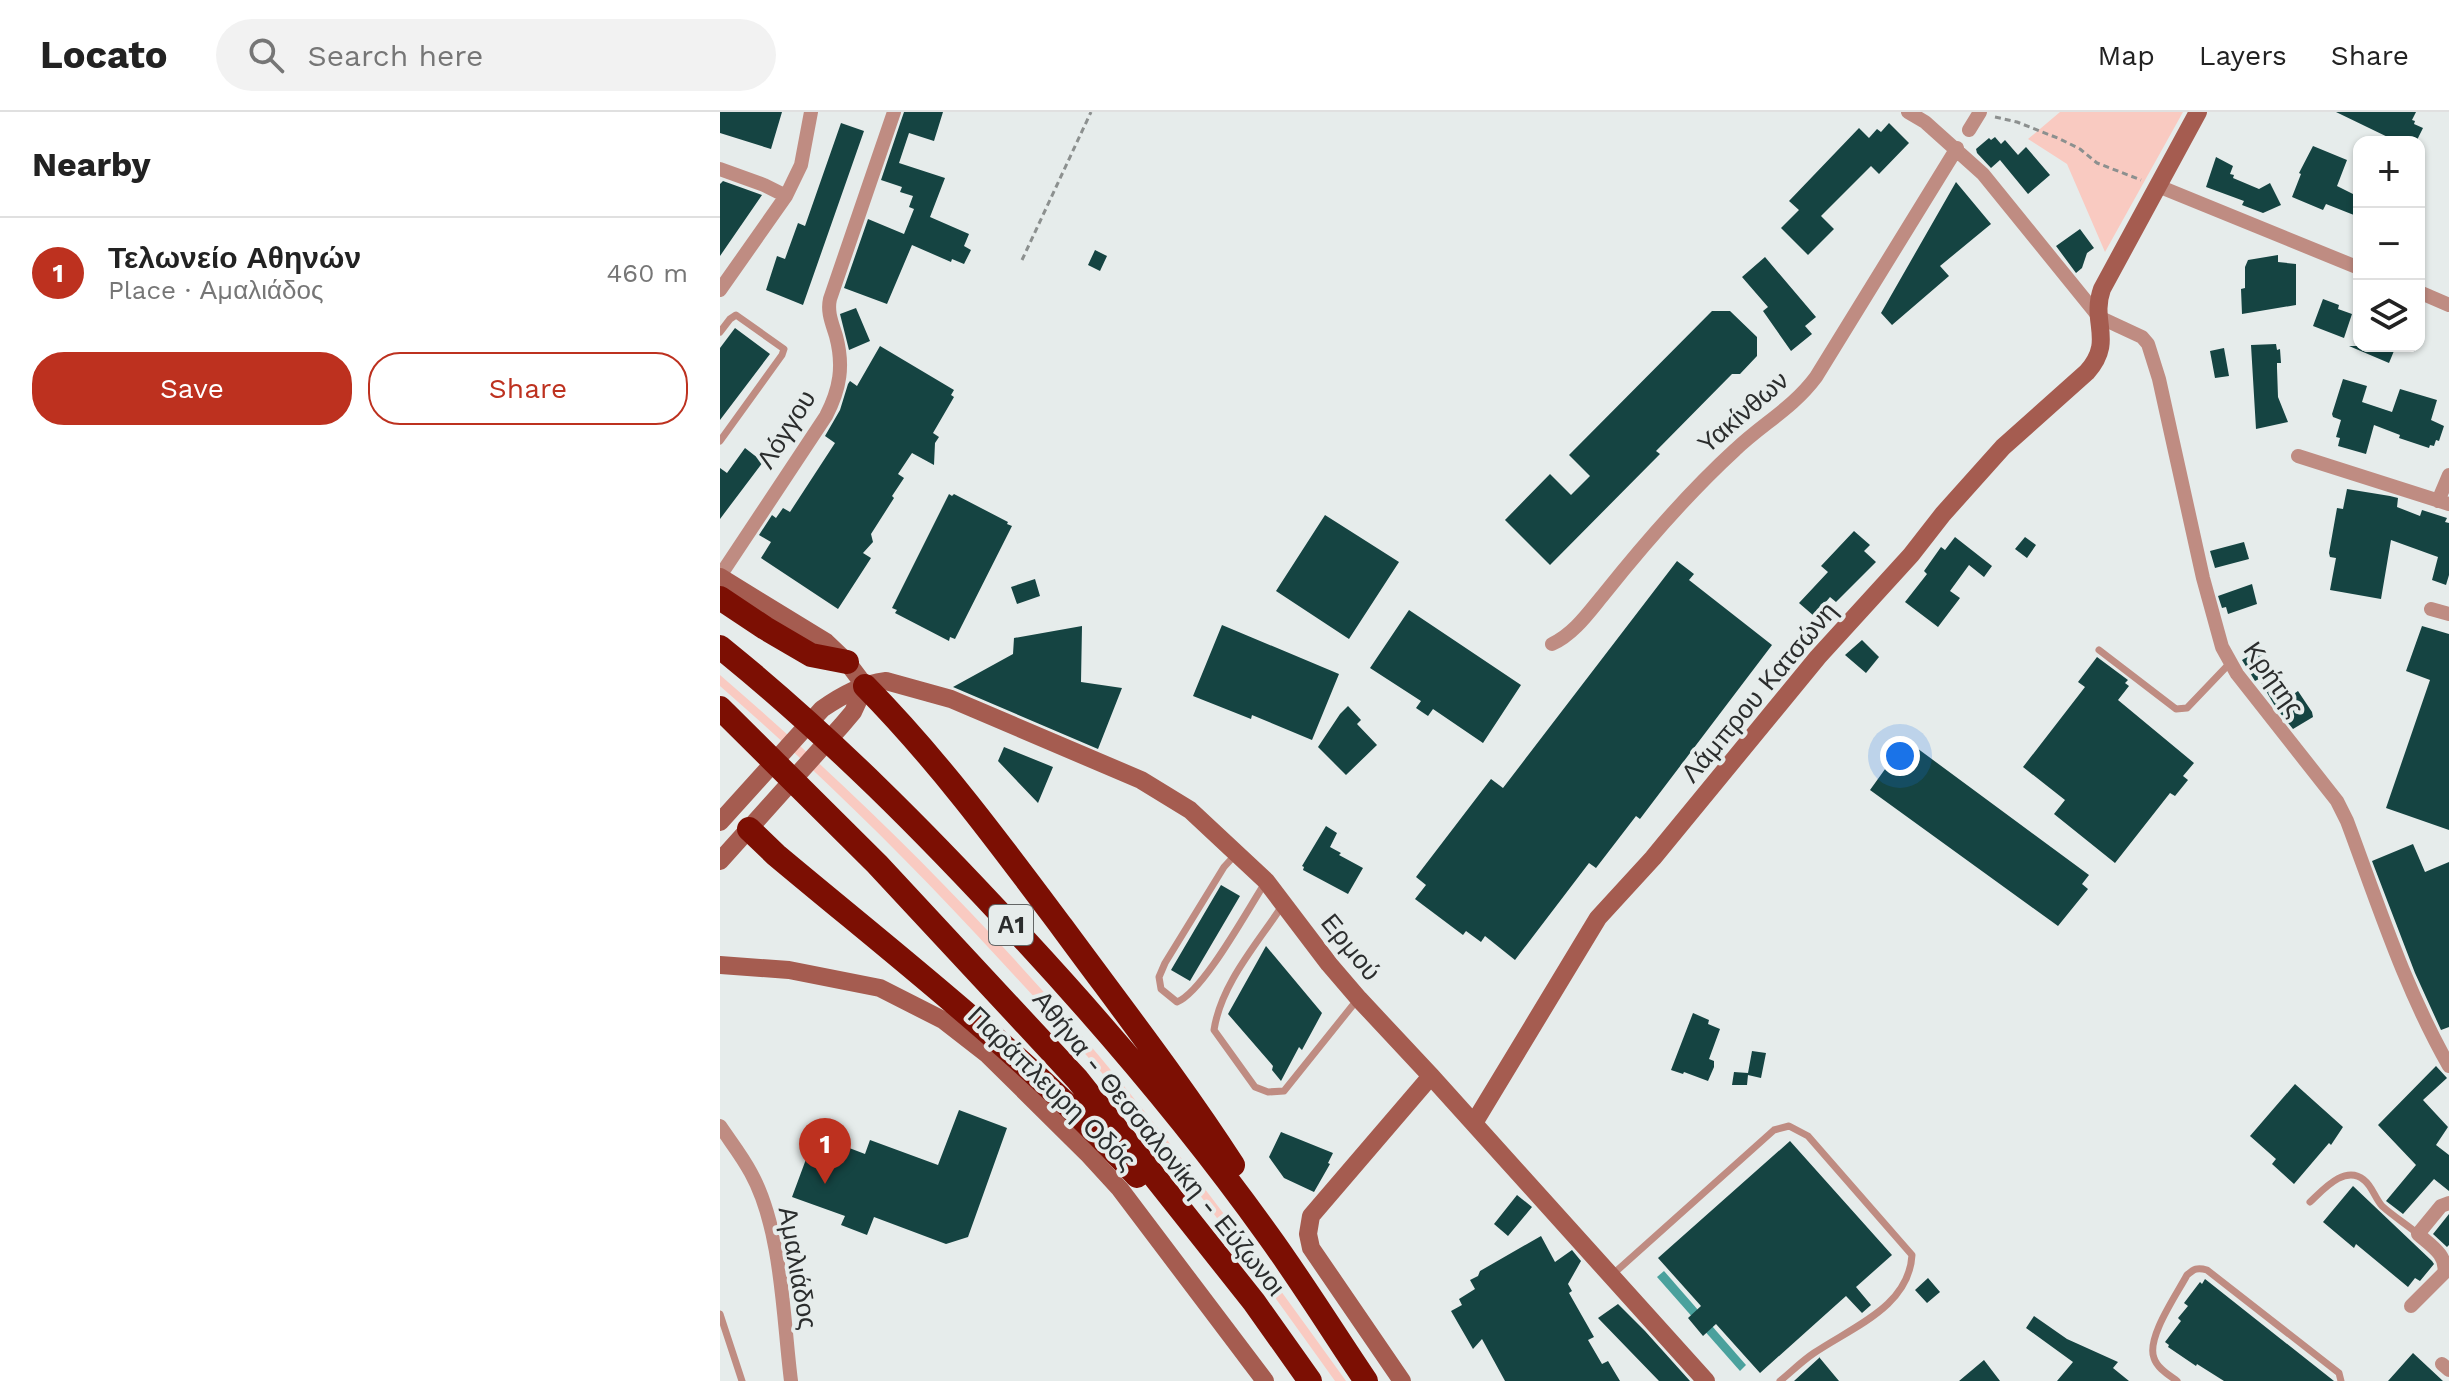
<!DOCTYPE html>
<meta charset="utf-8">
<style>
:root{--surface:#fff;--page:#f2f2f2;--text:#222;--muted:#767676;--line:#e0e0e0;--accent:#bd311f}
body{margin:0;font-family:"Work Sans",sans-serif;background:var(--page);color:var(--text)}
.controls{position:absolute;right:24px;top:24px;display:grid;overflow:hidden;border-radius:16px;box-shadow:0 2px 6px #0004}
.controls button{width:72px;height:72px;display:grid;place-items:center;padding:0;border:0;border-bottom:2px solid var(--line);background:var(--surface);color:var(--text);font:40px sans-serif}
.you{position:absolute;left:1180px;top:644px;width:28px;height:28px;margin:-20px;border:6px solid #fff;border-radius:50%;background:#1a73e8;box-shadow:0 0 0 12px #1a73e833}
.badge{display:grid;place-items:center;width:52px;height:52px;border-radius:50%;background:var(--accent);color:#fff;font-size:26px;font-weight:700}
.pin{position:absolute;translate:-50% -66px;filter:drop-shadow(0 2px 4px #0008)}
.pin::after{content:'';position:absolute;top:42px;width:28px;height:24px;background:inherit;clip-path:polygon(0 0,100% 0,50% 100%)}
.list{margin:0;padding:0;list-style:none}
h2{display:flex;justify-content:space-between;align-items:center;height:104px;margin:0;padding:0 32px;font-size:34px}
h2 small{font-size:26px;font-weight:400;color:var(--muted)}
.list li{display:grid;grid-template-columns:52px 1fr auto;gap:24px;align-items:center;box-sizing:border-box;height:112px;padding:0 32px;border-top:2px solid var(--line)}
.list b{display:block;font-size:30px;white-space:nowrap}
.list p{margin:0;font-size:26px;white-space:nowrap;color:var(--muted)}
.list em{font-size:26px;font-style:normal;color:var(--muted)}
.actions{display:flex;gap:16px;padding:24px 32px}
.actions a{flex:1;padding:18px 0;border:2px solid var(--accent);border-radius:32px;text-align:center;font-size:28px;color:var(--accent)}
.actions .main{background:var(--accent);color:#fff}
.icon{flex:none;width:44px;height:44px;fill:none;stroke:currentColor;stroke-width:2;stroke-linecap:round;stroke-linejoin:round}
.map{position:relative;flex:none;width:1729px;height:1269px;overflow:hidden}
header{display:flex;align-items:center;gap:48px;box-sizing:border-box;height:112px;padding:0 40px;background:var(--surface);border-bottom:2px solid var(--line)}
header strong{font-size:38px}
nav{display:flex;gap:44px;margin-inline-start:auto;font-size:28px}
.search{width:560px;height:72px;background:var(--page);display:flex;align-items:center;gap:20px;box-sizing:border-box;padding:0 28px;border-radius:44px;color:var(--muted);font-size:30px}
main{display:flex}
aside{flex:1;background:var(--surface)}
.map>svg:first-child{display:block}
.green{fill:#f9cac1}
.water{fill:#4aa19d}
.building{fill:#154442}
.lines{fill:none;stroke-linecap:round;stroke-linejoin:round}
.path{stroke:#8c908f;stroke-width:3;stroke-dasharray:6 4;stroke-linecap:butt}
.lane{stroke:#bf8c82;stroke-width:7}
.street{stroke:#bf8c82;stroke-width:14}
.secondary{stroke:#a55c50;stroke-width:18}
.highway{stroke:#7c0f03;stroke-width:24}
.labels{text-anchor:middle;stroke-width:8;stroke-linejoin:round;paint-order:stroke}
.shield{fill:#e6eceb;stroke:#636666;stroke-width:2}
.shield-label{font-size:24px;font-weight:bold;fill:#2b2d2d}
.street-label{font-size:26px;fill:#2b2d2d;stroke:#e6eceb}
</style>
<header>
<strong>Locato</strong>
<div class="search"><svg class="icon" aria-label="search" viewBox="0 0 24 24"><circle cx="10" cy="10" r="6"/><path d="M15 15l6 6"/></svg>Search here</div>
<nav><a>Map</a><a>Layers</a><a>Share</a></nav>
</header>
<main>
<aside>
<h2>Nearby<small></small></h2>
<ul class="list">
<li><span class="badge">1</span><div><b>Τελωνείο Αθηνών</b><p>Place · Αμαλιάδος</p></div><em>460 m</em></li>
</ul>
<div class="actions"><a class="main">Save</a><a>Share</a></div>
</aside>
<div class="map">
<svg width="1729" height="1269" viewBox="0 0 1729 1269">
<rect width="100%" height="100%" fill="#e6eceb"/>
<path class="green" d="M1340,0h123l-78,140 -38,-88 -39,-25z
M0,563c136,117 265,245 380,382 87,104 167,214 246,324h-11c-61,-85 -122,-171 -187,-253 -47,-58 -97,-113 -148,-168 -88,-96 -181,-188 -280,-274z"/>
<path class="water" d="M944,1159l82,94 -6,6 -83,-94z"/>
<path class="building" d="M0,0h62l-11,37 -51,-16z
M184,0h39l-9,29 -25,-8 -10,30 46,15 -15,39 39,17 -5,12 7,4 -7,14 -12,-5 -1,3 -39,-17 -25,59 -43,-16 24,-69 36,15 10,-25 -5,-2 4,-11 -13,-4 2,-5 -21,-7z
M1616,0h80l-4,8 3,1 -1,3 9,4 -7,14h-18z
M121,11l23,8 -61,174 -37,-15 11,-34 8,3 13,-36 7,3z
M1169,11l20,20 -30,31 -8,-8 -50,50 13,13 -26,26 -27,-27 18,-18 -10,-9 70,-73 10,10 8,-9 4,3z
M1275,25l6,7 4,-4 13,15 8,-8 24,28 -22,19 -28,-34 -9,8 -14,-15 -1,-4 13,-11 2,2z
M1593,34l34,14 -10,26 22,11v20l-33,-13 -3,6 -31,-13 9,-23 -2,-1z
M1496,45l17,9 -3,8 4,1 -1,3 26,11 11,-6 11,22 -18,8 -21,-8 2,-4 -38,-14z
M3,69l39,14 -42,61v-72z
M1236,70l35,42 -51,42 9,10 -57,49 -11,-12z
M1360,117l14,19 -7,5 -5,15 -6,5 -20,-27z
M375,138l12,6 -7,15 -12,-6z
M1558,143v7l18,2v41l-54,9 -1,-25 4,-1v-21l3,-7z
M1045,145l51,60 -11,9 7,8 -21,17 -28,-40 5,-4 -26,-30z
M1603,187l16,6 -1,4 14,5 -8,24 -31,-12z
M136,196l14,33 -21,9 -9,-36z
M992,199h18l27,26v19l-17,18h-8l-76,77 4,3 -110,111 -45,-45 45,-46 21,21 19,-19 -21,-21z
M15,216l35,26 -50,66v-72z
M1556,232l1,6 3,-1 1,14h-4v5l1,29 10,25 -32,7 -5,-84z
M160,234l74,44 -3,5 3,2 -21,36 6,4 -4,6 -1,22 -22,-12 -14,21 6,4 -12,18 2,2 -23,36 2,8 -10,11 8,5 -33,51 -77,-51 10,-16 -12,-7 13,-20 4,3 7,-10 7,4 45,-69 -10,-7 15,-26 8,-26 2,-3 7,5z
M1629,234h47l-7,17z
M1504,236l5,28 -14,2 -5,-27z
M1623,267l24,7 -5,16 30,10 8,-23 37,11 -6,20 13,6 -5,15 -3,-1 -2,6 -4,-1 -1,3 -30,-10 1,-3 -26,-10 -8,29 -28,-8 2,-8 -4,-1 5,-17 -8,-3 -1,-3z
M25,336l18,14 -43,57v-51l7,5z
M1627,377l43,7 8,2 -1,9 23,9 2,-6 25,8 -2,4 4,1v52l-3,10 -14,-5 6,-23 -47,-17 -10,59 -51,-9 6,-32 -6,-1 -1,-4 8,-45 6,1z
M229,382l3,2 2,-2 54,28 -1,2 5,2 -57,113 -5,-2 -1,4 -54,-28 2,-3 -5,-2z
M605,403l74,47 -50,77 -73,-48z
M1134,419l16,14 -6,6 12,11 -40,40 -6,-5 -16,19 -15,-13 29,-31 -7,-6z
M1235,425l37,29 -8,11 -15,-12 -19,26 10,7 -22,29 -33,-25 22,-28 -3,-3 17,-24 4,3z
M1305,425l11,8 -9,13 -12,-9z
M1524,430l5,17 -34,9 -5,-17z
M957,449l17,13 -5,6 83,65 -132,174 -4,-3 -40,52 -7,-5 -74,97 -30,-24 -4,6 -15,-11 -3,4 -48,-36 11,-14 -10,-8 75,-98 12,9z
M315,467l5,17 -23,8 -6,-17z
M1532,472l5,20 -29,10 -2,-7 -4,1 -4,-12z
M689,498l112,75 -38,58 -50,-34 -5,7 -12,-8 5,-7 -51,-33z
M502,513l117,49 -27,66 -60,-25 -1,4 -58,-23z
M362,514l-1,56 41,6 -24,61 -145,-62 60,-33 1,-16z
M1702,514l27,8v196l-63,-22 44,-128 -24,-9z
M1142,528l17,17 -13,16 -21,-18z
M1541,537l27,49 10,-7 14,21 1,5 -20,12 -17,-21 -17,-29 -4,2 -13,-21z
M1377,545l31,23 -3,3 4,3 -11,14 76,63 -11,13 5,4 -13,16 -5,-3 -55,70 -61,-49 11,-14 -42,-33 62,-80 -7,-5z
M628,594l13,14 -4,4 20,21 -31,30 -28,-28 22,-33z
M1186,628l183,135 -7,9 6,5 -30,37 -188,-136z
M284,635l49,20 -15,36 -40,-42z
M606,714l11,7 -7,14 11,6 -2,2 24,13 -15,26 -45,-24 1,-3 -2,-1z
M1693,732l12,28 24,-10v165l-8,3 -26,-57 -43,-112z
M501,773l19,11 -50,85 -19,-11z
M546,834l56,67 -20,37 -3,-3 -18,34 -9,-11 1,-4 -45,-52z
M973,901l16,7 -1,4 12,5 -11,30 5,2v6l-6,14 -24,-9 -1,2 -12,-4z
M1032,939l14,2 -5,25 -13,-3 -1,10h-15l2,-13 14,1z
M1716,954l11,12 -24,22 25,27 -12,18 13,10v36l-15,-12 -31,35 -17,-13 30,-36 -38,-40z
M1575,972l48,43 -12,18 -2,-2 -35,41 -22,-20 4,-5 -26,-23z
M239,998l48,18 -39,109 -22,7 -72,-27 -7,18 -26,-10 4,-9 -53,-19 23,-62 50,19 5,-14 68,25z
M561,1020l52,21 -5,10 2,1 -16,28 -30,-14 -15,-21z
M1070,1029l102,114 -36,32 15,18 -9,8 -16,-17 -86,77 -44,-49 -13,12 -15,-18 13,-12 -43,-48z
M1633,1074l79,75 2,3 -14,17 -5,-3 -7,9 -52,-43 -2,4 -31,-26z
M797,1083l15,12 -24,29 -14,-12z
M1729,1102v31l-2,2 -14,-13z
M821,1124l14,26 17,-12 9,11 -13,23 4,7 -3,2 25,44 -6,3 14,24 6,-3 12,20h-115l-23,-42 -9,10 -22,-38 11,-6 -3,-6 16,-10 -5,-9 8,-4 2,-5z
M1208,1166l12,14 -13,11 -12,-13z
M1485,1167l129,102h-110l-27,-17 -1,2 -28,-19 1,-2 -4,-3 16,-21 -3,-3 10,-12 -4,-3 16,-21 2,2z
M898,1192l27,27 45,50h-31l-61,-63z
M1314,1204l33,23 51,23 -5,6 16,13h-72l16,-19 -47,-34z
M1693,1241l30,28h-55z
M1099,1245l20,24h-45l25,-23z
M1264,1248l16,21h-41z"/>
<g class="lines">
<path class="path" d="M1275,5l22,5 43,17 20,10 17,14 44,17
M302,148l69,-148"/>
<path class="lane" d="M0,220l10,-13 6,-4 48,34 -2,6 -62,86
M1379,538l77,59 11,-1 43,-45
M516,742l-12,13 -59,96 -6,14 2,12 16,13c26,-10 71,-93 88,-119
M562,794c-25,38 -61,78 -68,124l41,57 13,5 16,-1 73,-91
M1590,1090c13,-12 35,-38 54,-22 8,6 11,18 18,26 11,10 24,18 36,28
M892,1163l162,-145 15,-4 19,10 104,119c-3,52 -60,72 -98,98 -12,8 -23,19 -34,28
M0,1202l22,67
M1457,1269c-8,-6 -20,-13 -23,-23 -8,-20 23,-64 33,-83 7,-6 10,-8 20,-5l132,103 2,8"/>
<path class="street" d="M1188,0l17,10 58,52 116,143 43,20 6,7 11,35 44,199 19,69 15,27 100,127 10,20c31,83 58,168 102,245
M1249,18l11,-18
M0,57l44,16 22,11
M1438,74l201,82
M0,178l66,-94 15,-31 10,-53
M1699,180l30,13
M1578,344l151,48
M1718,389l11,-26
M0,464l106,-160c14,-27 18,-50 10,-80 -4,-13 -9,-24 -6,-37l64,-187
M1711,497l18,5
M832,532c22,-10 37,-32 52,-50 40,-50 83,-100 131,-144 28,-27 57,-41 81,-73l141,-229
M0,1014c10,15 22,30 31,47 31,56 32,145 40,208
M1691,1194l33,-33c4,-18 -14,-28 -26,-39l23,-28 8,-3
M1722,1252l7,6"/>
<path class="secondary" d="M0,465l106,65 21,20 18,24
M0,710l102,-113c20,-14 40,-25 64,-28l65,18 190,81 49,30 76,71 63,83 30,35 72,77 275,305
M0,749l122,-136 11,-13 12,-26
M0,853l69,5 91,18 63,32 45,35 99,98 33,36 145,192
M754,1011l124,-205 55,-60 165,-201 93,-102 32,-41 60,-67 84,-75c28,-32 3,-49 15,-83l96,-177
M682,1269l-91,-133 -3,-14 3,-18 120,-140"/>
<path class="highway" d="M0,486l45,30 46,27 36,7
M0,535c109,88 207,187 301,289 88,95 172,194 247,299 34,47 65,97 98,146
M145,574c73,74 135,158 197,241 58,79 118,156 171,238
M0,596l157,156 200,215 177,223 56,79
M29,717l27,26c123,103 252,202 361,321"/>
</g>
<g class="labels">
<rect class="shield" x="269" y="793" width="44" height="40" rx="6"/>
<g class="shield-label">
<text x="291" y="821">Α1</text>
</g>
<g class="street-label">
<text transform="translate(1023 300) rotate(-41)" y="9">Υακίνθων</text>
<text transform="translate(66 317) rotate(-58)" y="9">Λόγγου</text>
<text transform="translate(1554 567) rotate(55)" y="9">Κρήτης</text>
<text transform="translate(1039 580) rotate(-50)" y="9">Λάμπρου Κατσώνη</text>
<text transform="translate(631 835) rotate(51)" y="9">Ερμού</text>
<text transform="translate(332 976) rotate(44)" y="9">Παράπλευρη Οδός</text>
<text transform="translate(439 1031) rotate(51)" y="9">Αθήνα - Θεσσαλονίκη - Εύζωνοι</text>
<text transform="translate(78 1156) rotate(80)" y="9">Αμαλιάδος</text>
</g>
</g>
</svg>
<div class="controls">
<button>+</button>
<button>−</button>
<button><svg class="icon" aria-label="layers" viewBox="0 0 24 24"><path d="M12 4l9 5-9 5-9-5zM3 14l9 5 9-5"/></svg></button>
</div>
<div class="you"></div>
<div class="pin badge" style="left:105px;top:1072px">1</div>
</div>
</main>
